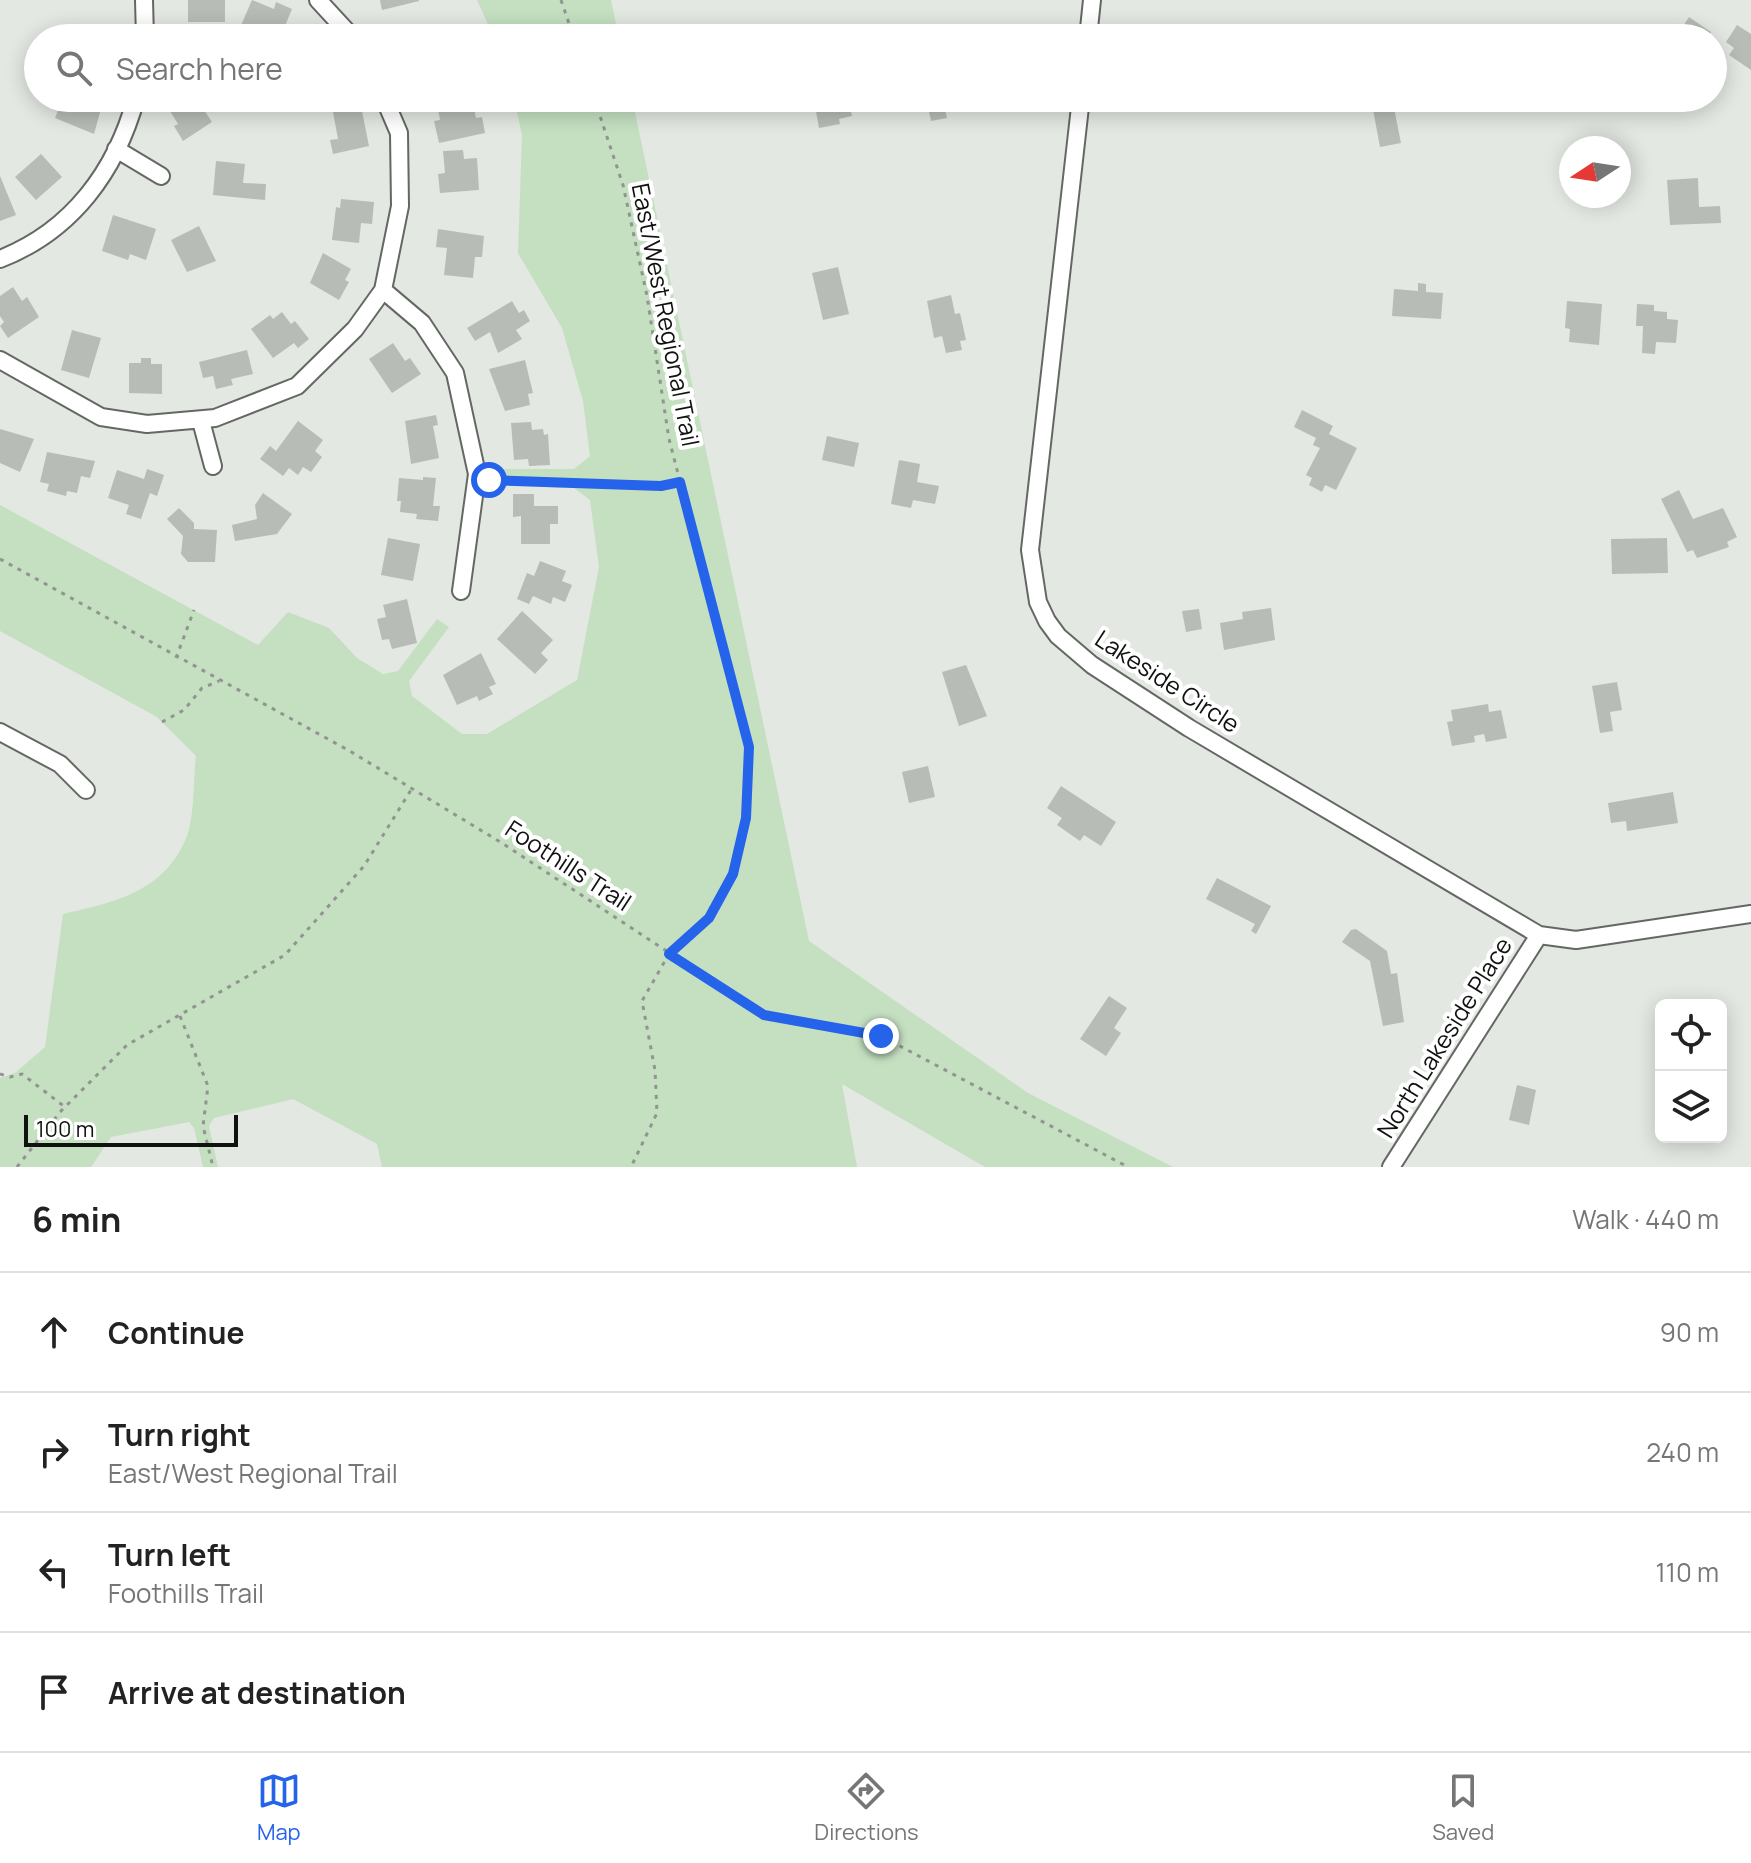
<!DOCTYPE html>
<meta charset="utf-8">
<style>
:root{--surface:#fff;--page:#f6f6f6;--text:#222;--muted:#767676;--line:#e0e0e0;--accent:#2563eb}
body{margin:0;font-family:Manrope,sans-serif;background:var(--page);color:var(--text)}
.controls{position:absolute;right:24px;bottom:24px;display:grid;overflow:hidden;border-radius:12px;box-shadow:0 4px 20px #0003}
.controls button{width:72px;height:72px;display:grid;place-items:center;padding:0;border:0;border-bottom:2px solid var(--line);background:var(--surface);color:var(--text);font:40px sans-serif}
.compass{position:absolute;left:1559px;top:136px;width:72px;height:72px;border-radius:50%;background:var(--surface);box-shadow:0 4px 20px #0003;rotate:258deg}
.scale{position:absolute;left:24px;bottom:20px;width:214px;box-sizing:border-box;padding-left:8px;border:4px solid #101210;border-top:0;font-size:22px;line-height:28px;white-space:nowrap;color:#101210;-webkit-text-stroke:6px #fff;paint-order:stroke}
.stop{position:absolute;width:24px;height:24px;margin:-18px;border:6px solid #2563eb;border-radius:50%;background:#fff}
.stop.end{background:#2563eb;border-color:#fff;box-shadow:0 2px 8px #0008}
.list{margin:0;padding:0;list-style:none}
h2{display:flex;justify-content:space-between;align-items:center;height:104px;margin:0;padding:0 32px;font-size:34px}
h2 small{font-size:26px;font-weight:400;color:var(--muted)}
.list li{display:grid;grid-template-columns:52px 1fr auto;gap:24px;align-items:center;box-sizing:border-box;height:120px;padding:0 32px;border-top:2px solid var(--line)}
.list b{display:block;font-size:30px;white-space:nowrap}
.list p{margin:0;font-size:26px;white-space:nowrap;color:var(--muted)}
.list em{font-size:26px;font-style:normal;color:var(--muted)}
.icon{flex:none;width:44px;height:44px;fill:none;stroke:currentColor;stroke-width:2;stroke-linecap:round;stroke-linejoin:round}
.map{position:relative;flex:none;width:1751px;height:1167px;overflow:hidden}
.search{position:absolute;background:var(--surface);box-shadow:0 4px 20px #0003;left:24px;right:24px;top:24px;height:88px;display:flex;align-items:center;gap:20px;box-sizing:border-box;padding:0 28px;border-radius:44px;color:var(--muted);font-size:30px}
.sheet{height:584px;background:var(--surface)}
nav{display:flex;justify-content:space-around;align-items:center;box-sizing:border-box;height:112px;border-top:2px solid var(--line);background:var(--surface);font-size:22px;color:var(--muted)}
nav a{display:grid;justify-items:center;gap:4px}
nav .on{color:var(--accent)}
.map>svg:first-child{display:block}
.green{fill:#c4e0c1}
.building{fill:#b7bcb7}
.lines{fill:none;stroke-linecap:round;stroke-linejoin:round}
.minor-casing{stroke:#646863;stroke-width:20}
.path{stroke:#919490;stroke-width:3;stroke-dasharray:4 6;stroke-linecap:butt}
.minor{stroke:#fff;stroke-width:16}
.route{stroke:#2563eb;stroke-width:10}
.labels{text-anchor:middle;stroke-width:8;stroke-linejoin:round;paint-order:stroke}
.street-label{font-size:24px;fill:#101210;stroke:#fff}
</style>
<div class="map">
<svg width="1751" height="1167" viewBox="0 0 1751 1167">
<rect width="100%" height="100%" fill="#e3e8e2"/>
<path class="green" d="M477,0h134l8,38h-125z
M514,98h118l177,843 219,152 145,74h-188l-143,-83 15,83h-475l-5,-23 -84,-45 -79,19 -5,8 9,41h-15l-9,-39 -5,-6 -78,15 -20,30h-91v-89l15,-5 30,-26 18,-133c52,-12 102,-22 124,-78 8,-23 6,-56 9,-80l-39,-39 -157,-86v-126l258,140 30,-33 41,16 28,30 26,16 15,-3 39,-52 12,8 -40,54 3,15 50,38h25l90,-54 22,-113 -9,-67 -16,-12 -84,-3v-16h84l16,-13 -7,-55 -21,-73 -44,-75 4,-118z"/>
<path class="building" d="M188,0h37v22h-37z
M252,0l22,9 2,-7 16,7 -7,17 10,12h-36l-20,-8z
M380,0h39v1l-37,9z
M1689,17l22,15 -4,6h-17l-10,-7z
M115,24v14h-39v-13z
M1737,25l14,9v36l-22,-15 5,-7 -8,-6z
M73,98h31l-10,36 -39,-16 5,-13 9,4z
M172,98h24l16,24 -29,19 -9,-15 4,-2 -13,-21z
M472,98l4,20 6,-1 3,16 -46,10 -5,-22 6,-1 -4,-21z
M805,98l28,3 15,-3 4,18 -13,3 1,5 -21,4 -4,-22 -8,2z
M916,98h46l1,4 -19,3 3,13 -16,3 -3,-14 -10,2z
M1375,98h17l9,45 -21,4 -9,-48z
M361,106l8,40 -36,8 -3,-14 8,-1 -5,-27z
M463,150l1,9 13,-1 2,32 -39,3 -2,-19 7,-1 -2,-22z
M41,154l21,23 -26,23 -21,-23z
M216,161l29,3 -2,19 23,1 -1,16 -52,-5z
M0,176l16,39 -16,6z
M1698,178l1,29 21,-1 1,17 -51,2 -3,-45z
M341,199l33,3 -2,22 -11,-1 -2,20 -27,-3 4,-33 4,1z
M113,215l43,14 -10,31 -16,-6 -2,6 -26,-9z
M199,226l17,35 -29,11 -16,-32z
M438,229l46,7 -2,21h-7l-2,21 -29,-3 3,-27 -11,-1z
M323,253l28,16 -6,11 4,2 -10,18 -29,-17z
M838,267l11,47 -26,6 -11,-47z
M1418,283l8,1v8l17,1 -2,26 -49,-3 2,-27 24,2z
M13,287l9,14 5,-4 12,20 -31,21 -8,-12 4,-4 -4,-6v-20z
M951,295l4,19 5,-1 6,27 -6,1 2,9 -16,3 -4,-17 -8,2 -7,-37z
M512,301l7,12 5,-3 6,11 -14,9 6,9 -24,14 -8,-21 -15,9 -8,-13z
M1567,301l35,3 -3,41 -30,-3 1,-13 -5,-1z
M1637,304l17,1v6l13,1v7l11,1 -2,23 -20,-1 -1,12 -13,-1 1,-27h-7z
M282,312l9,12 4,-3 14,18 -11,9 -4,-5 -21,15 -22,-29 19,-14 3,4z
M72,330l29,8 -12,40 -28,-8z
M393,343l12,18 5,-3 11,16 -29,19 -23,-34z
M247,350l6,24 -22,5 2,6 -17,4 -3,-13 -10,2 -4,-16z
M141,358h10v6h11v30l-33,-1v-30h12z
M525,360l8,33 -5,1 2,11 -25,6 -16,-42z
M1302,410l31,16 -4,8 28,14 -21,42 -11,-5 -3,7 -13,-7 3,-7 -6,-3 14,-27 -7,-3 3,-7 -22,-11z
M436,415l2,10 -5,1 6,32 -28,6 -6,-43z
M298,421l25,19 -8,11 7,6 -11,15 -8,-5 -5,8 -9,-7 -6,8 -23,-17 10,-13 6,5z
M531,422l1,8 11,-1 1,6 4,-1 2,31 -21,1 -1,-7 -14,1 -3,-37z
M0,429l34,10 -14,33 -20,-9z
M827,436l32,7 -5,24 -32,-7z
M47,452l48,9 -5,17 -9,-2 -4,17 -10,-2 -1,5 -19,-5 2,-7 -9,-2z
M899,460l21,4 -3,18 22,4 -4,18 -22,-4 -2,8 -20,-4z
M147,469l17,6 -7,21 -7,-3 -9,26 -15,-5 3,-9 -21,-7 9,-28 27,9z
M423,477l13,1 -3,28h7l-2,15 -22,-2 1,-5 -17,-2 1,-11h-4l2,-23 24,2z
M1679,490l14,29 30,-11 14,29 -10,5 2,5 -32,11 -4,-8 -6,2 -26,-53z
M263,493l29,21 -15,20 -42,7 -3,-16 25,-6 -2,-14z
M513,494h21v12h24v18h-8v20h-29v-28l-8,1z
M179,508l15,15v6l23,1 -2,32h-27l-7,-8 2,-18 -16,-17z
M388,538l32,6 -7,37 -32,-6z
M1667,538l1,35 -56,1 -1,-35z
M540,561l26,10 -4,10 10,4 -7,17 -12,-5 -2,7 -18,-8 -4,8 -12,-5 10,-26 7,3z
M407,599l10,44 -25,6 -3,-10 -7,1 -5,-21 9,-2 -3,-12z
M1271,608l4,32 -51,10 -4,-27 23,-4 -1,-7z
M1199,609l3,20 -16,3 -4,-21z
M522,611l31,29 -12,13 7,7 -13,14 -38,-35z
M481,653l15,31 -7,3 4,7 -14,7 -2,-5 -20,9 -14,-30z
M966,665l21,51 -28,10 -17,-54z
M1617,682l5,28 -12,2 3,19 -13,2 -8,-47z
M1488,704l1,8 12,-2 6,28 -21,4 -2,-8 -10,2 1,6 -23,4 -5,-24 6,-1 -2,-11z
M928,766l7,31 -26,6 -7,-31z
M1061,786l55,36 -15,24 -17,-11 -4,6 -23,-16 5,-7 -15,-10z
M1673,792l5,31 -51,8 -1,-10 -15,2 -3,-20z
M1217,878l54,28 -15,28 -5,-3 4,-7 -49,-25z
M1356,929l31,22 4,23 6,-1 7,49 -21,4 -13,-65 -28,-19 9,-12z
M1109,996l18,12 -13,20 7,5 -15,23 -26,-17z
M1517,1085l19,5 -7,35 -20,-5z"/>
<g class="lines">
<defs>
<path id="minor" d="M144,0l1,38
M318,0l35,38
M1088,38l4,-38
M1081,98l-51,452 8,52 9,19 11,15 34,29 97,63 350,207 37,5 175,-26
M116,149l45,27
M0,259c72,-28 116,-88 136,-161
M383,290l39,33 33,50 22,101 -16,117
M0,360l101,57 46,7 68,-6 82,-32 58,-57 28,-39 17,-84 -1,-73 -15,-35
M201,421l12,45
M0,732l60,32 26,26
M1391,1167l148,-232"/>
</defs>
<use href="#minor" class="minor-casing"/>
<path class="path" d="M561,0l13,38
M594,98l29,87 24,111 22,143 80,308 -3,71 -13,56 -24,44 -40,36 -27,47 13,69 2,43 -26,54
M490,480l171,6 19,-4
M0,559l348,191 154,93 262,172 117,21 247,131
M176,658l18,-48
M162,722l22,-12 18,-22 17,-7
M180,1016l28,70 -5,40 10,41
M0,1074l10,3 12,-3 43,33
M17,1167l43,-55 67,-67 158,-90 79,-89 47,-76"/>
<use href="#minor" class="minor"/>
</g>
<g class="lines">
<path class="route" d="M489,480l172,6 19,-4 69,265 -3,71 -13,56 -24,44 -40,36 95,61 117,21"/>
</g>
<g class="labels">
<g class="street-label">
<text transform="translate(665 315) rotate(79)" y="8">East/West Regional Trail</text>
<text transform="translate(1167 682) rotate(33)" y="8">Lakeside Circle</text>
<text transform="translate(568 866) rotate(33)" y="8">Foothills Trail</text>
<text transform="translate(1445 1038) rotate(-58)" y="8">North Lakeside Place</text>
</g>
</g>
</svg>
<div class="controls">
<button><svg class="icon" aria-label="locate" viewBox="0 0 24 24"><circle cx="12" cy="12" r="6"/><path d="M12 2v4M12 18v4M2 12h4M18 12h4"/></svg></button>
<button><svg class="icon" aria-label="layers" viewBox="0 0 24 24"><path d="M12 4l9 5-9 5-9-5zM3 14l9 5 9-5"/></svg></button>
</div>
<svg class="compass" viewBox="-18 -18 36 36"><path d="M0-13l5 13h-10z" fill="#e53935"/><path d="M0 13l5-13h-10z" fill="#767676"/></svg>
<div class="scale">100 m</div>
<div class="stop" style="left:489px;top:480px"></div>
<div class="stop end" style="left:881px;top:1036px"></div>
<div class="search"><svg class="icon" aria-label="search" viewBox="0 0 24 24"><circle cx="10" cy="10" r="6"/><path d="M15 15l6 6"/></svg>Search here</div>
</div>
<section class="sheet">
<h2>6 min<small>Walk · 440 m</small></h2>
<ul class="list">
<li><svg class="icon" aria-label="ahead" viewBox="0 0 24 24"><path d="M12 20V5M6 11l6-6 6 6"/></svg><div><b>Continue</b></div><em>90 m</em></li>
<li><svg class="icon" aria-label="right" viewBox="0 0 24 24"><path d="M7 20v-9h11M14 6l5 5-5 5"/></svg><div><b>Turn right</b><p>East/West Regional Trail</p></div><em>240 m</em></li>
<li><svg class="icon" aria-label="left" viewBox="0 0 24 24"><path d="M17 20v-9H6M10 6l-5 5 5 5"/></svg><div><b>Turn left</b><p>Foothills Trail</p></div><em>110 m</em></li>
<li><svg class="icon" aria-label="arrive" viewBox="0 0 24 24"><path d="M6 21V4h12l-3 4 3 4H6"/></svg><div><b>Arrive at destination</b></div></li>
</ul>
</section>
<nav>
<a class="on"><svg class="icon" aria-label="map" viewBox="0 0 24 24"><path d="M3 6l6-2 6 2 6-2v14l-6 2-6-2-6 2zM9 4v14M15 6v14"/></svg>Map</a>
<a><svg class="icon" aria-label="directions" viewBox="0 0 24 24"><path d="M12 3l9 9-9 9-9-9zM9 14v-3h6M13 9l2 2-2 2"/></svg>Directions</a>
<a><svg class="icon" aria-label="saved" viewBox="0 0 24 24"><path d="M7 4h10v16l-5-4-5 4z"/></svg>Saved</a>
</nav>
